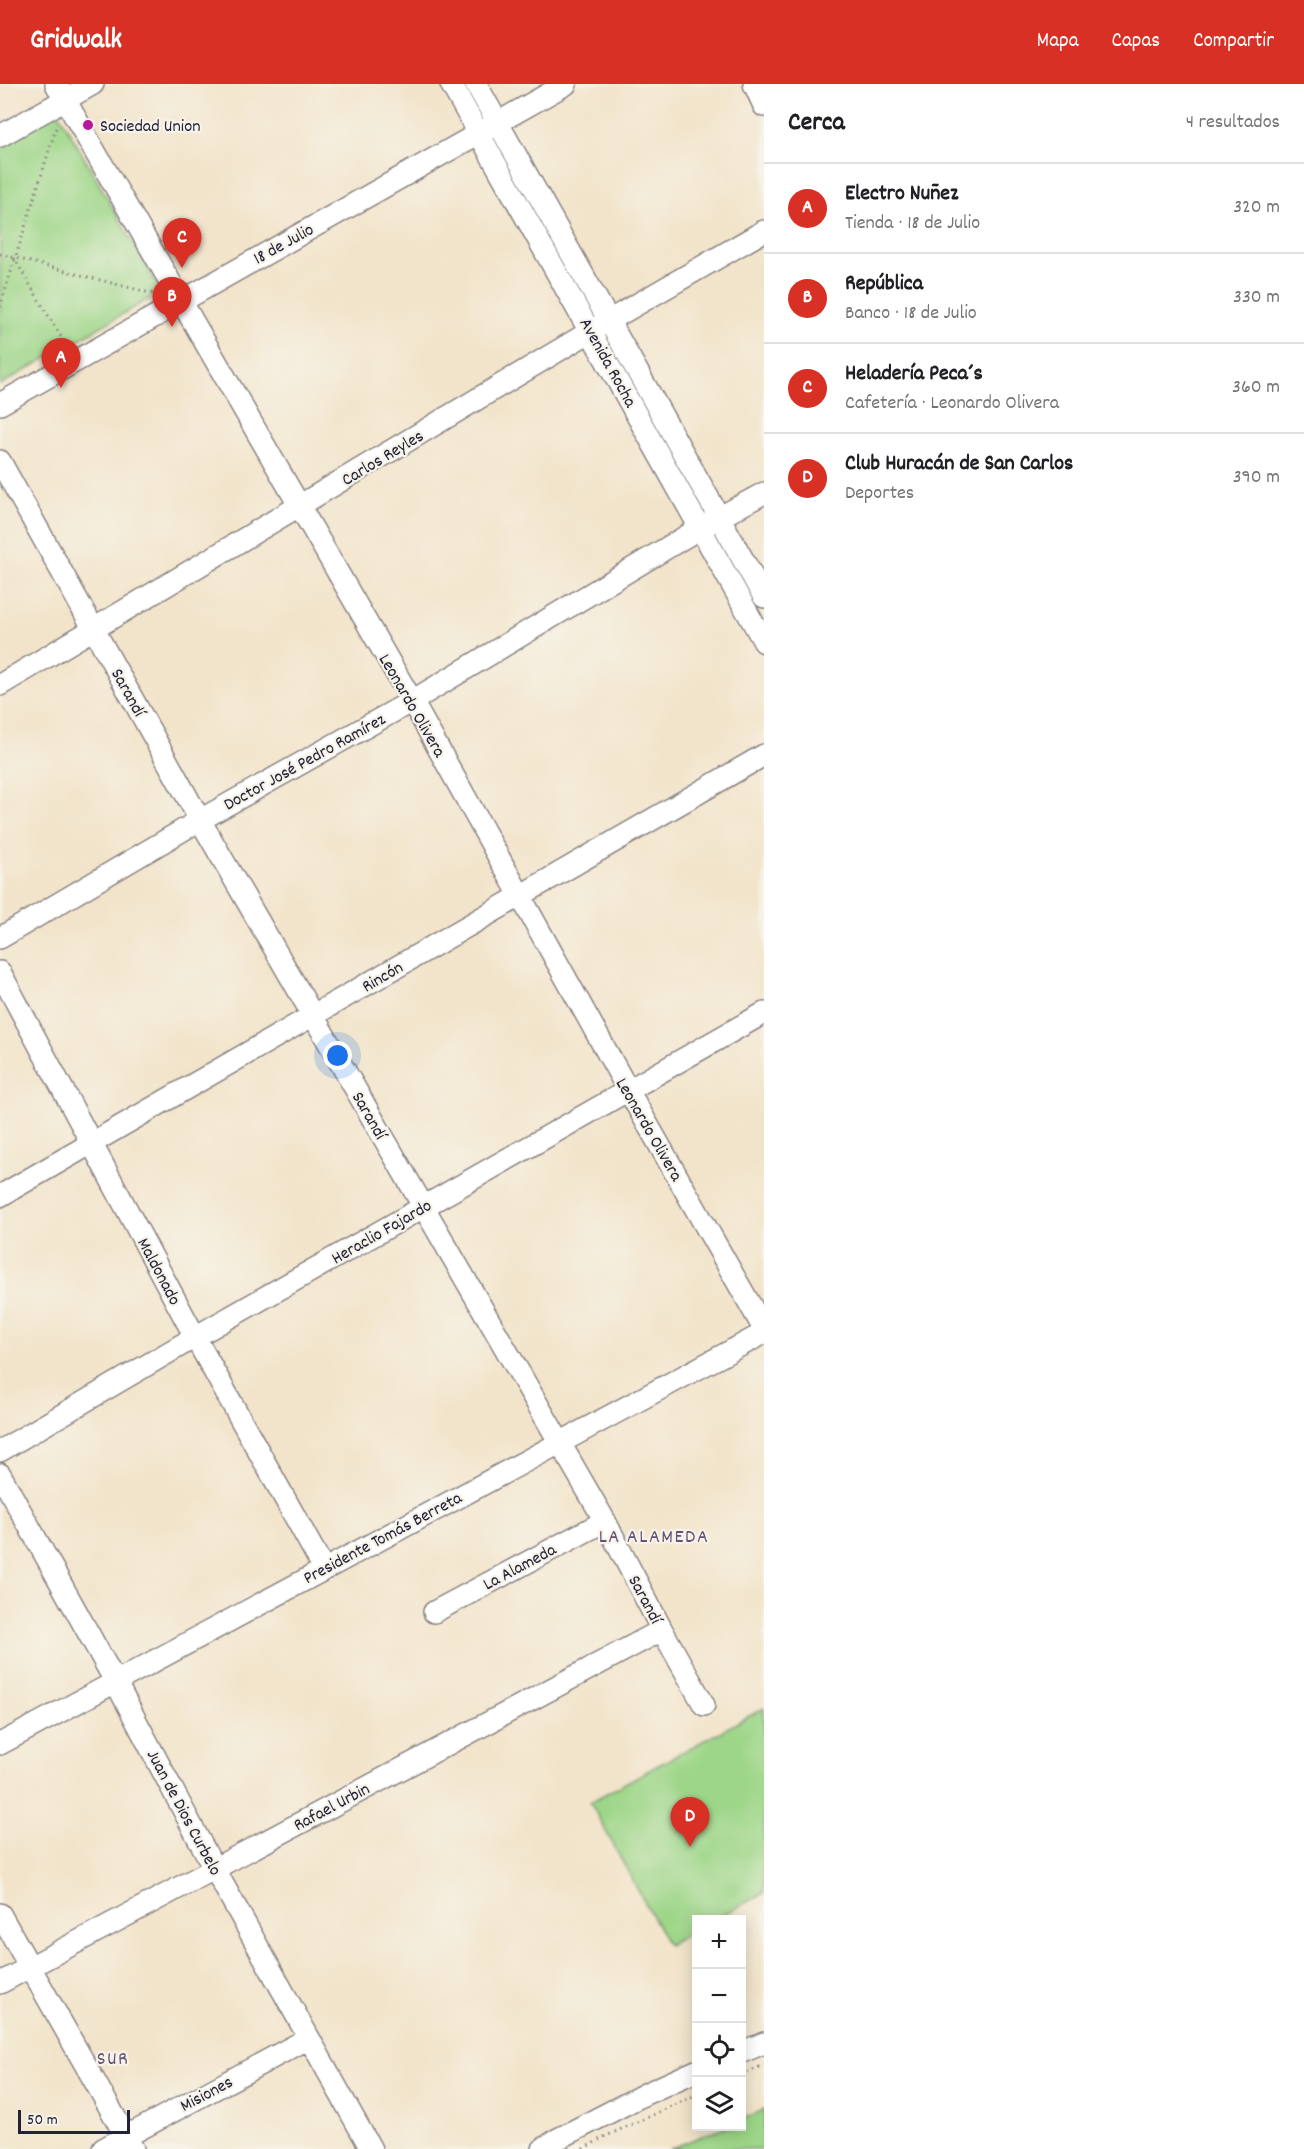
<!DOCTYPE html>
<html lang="es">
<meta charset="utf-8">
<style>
:root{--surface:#fff;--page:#f2f2f2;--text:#202124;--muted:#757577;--line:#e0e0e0;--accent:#d93025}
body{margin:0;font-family:Dekko,sans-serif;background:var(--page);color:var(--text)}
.controls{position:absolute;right:18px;bottom:18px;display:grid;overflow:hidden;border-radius:0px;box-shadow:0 3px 15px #0003}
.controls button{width:54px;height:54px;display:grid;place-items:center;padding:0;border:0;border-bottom:2px solid var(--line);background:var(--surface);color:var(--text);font:30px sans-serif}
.scale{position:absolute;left:18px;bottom:15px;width:112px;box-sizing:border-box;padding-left:6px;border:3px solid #22223b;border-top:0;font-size:16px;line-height:21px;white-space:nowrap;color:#22223b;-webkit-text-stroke:4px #f7f3e8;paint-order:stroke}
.you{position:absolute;left:338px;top:972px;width:21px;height:21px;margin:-15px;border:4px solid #fff;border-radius:50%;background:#1a73e8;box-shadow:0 0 0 9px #1a73e833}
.badge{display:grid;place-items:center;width:39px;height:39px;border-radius:50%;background:var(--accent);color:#fff;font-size:20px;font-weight:700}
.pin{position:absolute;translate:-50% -50px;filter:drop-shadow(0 2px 3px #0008)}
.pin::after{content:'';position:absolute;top:32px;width:21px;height:18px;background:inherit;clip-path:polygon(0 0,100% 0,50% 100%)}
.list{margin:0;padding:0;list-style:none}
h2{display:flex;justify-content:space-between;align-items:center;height:78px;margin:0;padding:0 24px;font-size:26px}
h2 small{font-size:20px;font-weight:400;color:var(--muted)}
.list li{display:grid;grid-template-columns:39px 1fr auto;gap:18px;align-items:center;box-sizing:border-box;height:90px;padding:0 24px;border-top:2px solid var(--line)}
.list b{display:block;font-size:22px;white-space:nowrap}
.list p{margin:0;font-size:20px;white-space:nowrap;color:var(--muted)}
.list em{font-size:20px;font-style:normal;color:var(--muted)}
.icon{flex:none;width:33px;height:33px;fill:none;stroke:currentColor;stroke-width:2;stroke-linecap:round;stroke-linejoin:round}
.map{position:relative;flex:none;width:764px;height:2065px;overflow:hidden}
header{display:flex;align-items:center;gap:36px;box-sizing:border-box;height:84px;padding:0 30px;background:var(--accent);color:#fff}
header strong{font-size:28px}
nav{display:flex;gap:33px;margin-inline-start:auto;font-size:21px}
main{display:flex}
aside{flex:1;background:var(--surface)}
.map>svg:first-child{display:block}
.green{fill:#9dd688;stroke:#607c62;stroke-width:1.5}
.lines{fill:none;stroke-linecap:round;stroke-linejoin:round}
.minor-casing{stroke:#8a8382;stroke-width:24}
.path{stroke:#8a8382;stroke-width:3;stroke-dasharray:1.5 4.5;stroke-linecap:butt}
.minor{stroke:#fff;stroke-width:21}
.poi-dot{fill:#b5179e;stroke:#f7f3e8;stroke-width:2}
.labels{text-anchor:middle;stroke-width:4.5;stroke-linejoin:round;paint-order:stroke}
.poi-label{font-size:18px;fill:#22223b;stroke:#f7f3e8;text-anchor:start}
.street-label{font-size:18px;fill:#22223b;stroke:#f7f3e8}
.neighbourhood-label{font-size:20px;letter-spacing:1.5px;fill:#655176;stroke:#f7f3e8}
</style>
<header>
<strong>Gridwalk</strong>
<nav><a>Mapa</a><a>Capas</a><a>Compartir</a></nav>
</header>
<main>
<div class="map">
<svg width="764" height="2065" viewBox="0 0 764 2065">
<rect width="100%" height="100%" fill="#f7f3e8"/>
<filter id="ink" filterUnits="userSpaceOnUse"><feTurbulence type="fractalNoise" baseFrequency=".0167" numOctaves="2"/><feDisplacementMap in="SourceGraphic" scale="12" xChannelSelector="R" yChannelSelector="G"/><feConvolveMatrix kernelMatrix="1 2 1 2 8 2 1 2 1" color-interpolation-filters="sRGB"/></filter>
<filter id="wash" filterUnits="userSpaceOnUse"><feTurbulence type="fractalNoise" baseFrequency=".008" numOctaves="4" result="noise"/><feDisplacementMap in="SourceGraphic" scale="24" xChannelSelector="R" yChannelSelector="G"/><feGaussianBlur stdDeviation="1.35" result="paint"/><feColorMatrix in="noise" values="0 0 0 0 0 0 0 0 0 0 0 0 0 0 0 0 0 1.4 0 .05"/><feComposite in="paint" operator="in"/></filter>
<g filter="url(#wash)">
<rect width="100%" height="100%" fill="#f2e4ca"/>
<path class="green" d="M57,26l104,182 -161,93v-240z
M764,1624v185l-49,26 -19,1v10l-28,15 -78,-143z
M764,2026v39h-94l54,-22 18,-1v-7z"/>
</g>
<g filter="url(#ink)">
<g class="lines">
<defs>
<path id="minor" d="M56,0l356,617 216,389 136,239
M451,0l313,558
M476,0l288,513
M754,0l10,22
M0,52l93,-52
M0,320l566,-320
M0,377l200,359 405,701 57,109 42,75
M0,601l591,-354 173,-100
M0,854l200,-118 212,-119 288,-173 64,-35
M0,888l195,365 129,232
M0,1112l764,-441
M0,1367l195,-114 569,-324
M0,1390l115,207 99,187 157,281
M434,1528l171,-91
M0,1660l764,-411
M0,1830l133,235
M0,1899l662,-353
M742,1968l22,-9
M103,2065l206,-111
M543,2065l13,-9 89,-46 51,-23"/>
</defs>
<use href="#minor" class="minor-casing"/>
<path class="path" d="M0,170l158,41
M14,174l53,89
M0,223l57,-182
M742,1991l22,-10
M583,2065l21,-12 92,-42"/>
<use href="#minor" class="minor"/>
</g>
</g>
<circle class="poi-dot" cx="88" cy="41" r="6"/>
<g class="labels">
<g class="poi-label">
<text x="100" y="47">Sociedad Union</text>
</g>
<g class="street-label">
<text transform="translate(283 159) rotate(-29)" y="6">18 de Julio</text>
<text transform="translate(609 278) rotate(61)" y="6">Avenida Rocha</text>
<text transform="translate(382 373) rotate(-31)" y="6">Carlos Reyles</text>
<text transform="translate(129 608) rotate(61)" y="6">Sarandí</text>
<text transform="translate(413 621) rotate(60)" y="6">Leonardo Olivera</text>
<text transform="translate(304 677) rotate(-29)" y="6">Doctor José Pedro Ramírez</text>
<text transform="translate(382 892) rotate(-30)" y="6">Rincón</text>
<text transform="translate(370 1031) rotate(60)" y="6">Sarandí</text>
<text transform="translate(650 1045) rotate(60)" y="6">Leonardo Olivera</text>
<text transform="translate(381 1147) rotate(-30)" y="6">Heraclio Fajardo</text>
<text transform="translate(160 1187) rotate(62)" y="6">Maldonado</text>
<text transform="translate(382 1453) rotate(-28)" y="6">Presidente Tomás Berreta</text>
<text transform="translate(519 1482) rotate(-28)" y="6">La Alameda</text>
<text transform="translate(646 1515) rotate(62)" y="6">Sarandí</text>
<text transform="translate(331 1722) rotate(-28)" y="6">Rafael Urbin</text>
<text transform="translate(185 1728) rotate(62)" y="6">Juan de Dios Curbelo</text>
<text transform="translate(206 2009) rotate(-28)" y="6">Misiones</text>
</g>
<g class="neighbourhood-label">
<text x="654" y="1458">LA ALAMEDA</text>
<text x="113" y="1980">SUR</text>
</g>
</g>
</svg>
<div class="controls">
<button>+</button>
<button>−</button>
<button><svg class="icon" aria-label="locate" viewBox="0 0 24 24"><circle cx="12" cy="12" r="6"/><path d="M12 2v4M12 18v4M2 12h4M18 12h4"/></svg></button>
<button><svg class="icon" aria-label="layers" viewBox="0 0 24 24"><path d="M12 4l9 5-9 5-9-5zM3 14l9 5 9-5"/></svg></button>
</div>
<div class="scale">50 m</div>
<div class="you"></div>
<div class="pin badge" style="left:61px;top:304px">A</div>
<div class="pin badge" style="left:172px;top:243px">B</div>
<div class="pin badge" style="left:182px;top:184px">C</div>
<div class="pin badge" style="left:690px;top:1763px">D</div>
</div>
<aside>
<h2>Cerca<small>4 resultados</small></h2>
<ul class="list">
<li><span class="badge">A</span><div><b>Electro Nuñez</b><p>Tienda · 18 de Julio</p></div><em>320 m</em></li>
<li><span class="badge">B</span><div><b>República</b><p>Banco · 18 de Julio</p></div><em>330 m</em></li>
<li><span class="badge">C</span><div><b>Heladería Peca´s</b><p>Cafetería · Leonardo Olivera</p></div><em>360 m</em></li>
<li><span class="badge">D</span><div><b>Club Huracán de San Carlos</b><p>Deportes</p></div><em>390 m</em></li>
</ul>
</aside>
</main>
